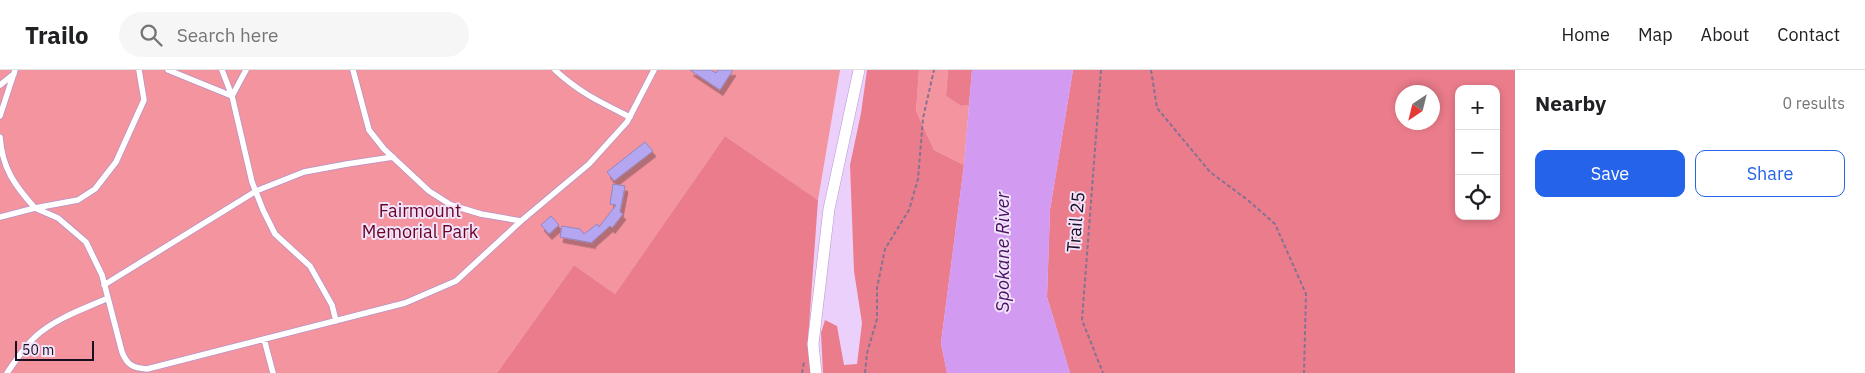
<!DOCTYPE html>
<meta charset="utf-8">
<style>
:root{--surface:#fff;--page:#f6f6f6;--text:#202124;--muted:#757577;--line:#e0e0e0;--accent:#2563eb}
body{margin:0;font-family:"IBM Plex Sans",sans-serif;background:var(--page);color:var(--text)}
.controls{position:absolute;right:15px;top:15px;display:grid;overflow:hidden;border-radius:10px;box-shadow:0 2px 8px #0003}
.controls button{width:45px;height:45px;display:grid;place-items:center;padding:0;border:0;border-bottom:1px solid var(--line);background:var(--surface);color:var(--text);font:25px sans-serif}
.compass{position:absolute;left:1395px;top:15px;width:45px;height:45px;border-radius:50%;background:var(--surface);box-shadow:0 2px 8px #0003;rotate:215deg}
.scale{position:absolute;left:15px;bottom:12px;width:79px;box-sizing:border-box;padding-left:5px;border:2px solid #1a0e21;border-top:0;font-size:14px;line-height:18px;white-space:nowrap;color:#1a0e21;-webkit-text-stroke:4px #f1e3fa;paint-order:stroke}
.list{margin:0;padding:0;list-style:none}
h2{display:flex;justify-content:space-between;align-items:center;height:65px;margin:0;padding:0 20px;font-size:21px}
h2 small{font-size:16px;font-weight:400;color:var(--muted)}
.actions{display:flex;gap:10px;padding:15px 20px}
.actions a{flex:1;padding:11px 0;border:1px solid var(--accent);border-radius:10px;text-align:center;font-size:18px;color:var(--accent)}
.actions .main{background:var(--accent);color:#fff}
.icon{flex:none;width:28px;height:28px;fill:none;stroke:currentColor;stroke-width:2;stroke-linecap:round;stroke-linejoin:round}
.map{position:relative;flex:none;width:1515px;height:303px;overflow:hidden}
header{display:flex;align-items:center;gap:30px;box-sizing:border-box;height:70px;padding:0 25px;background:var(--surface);border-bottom:1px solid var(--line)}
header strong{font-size:24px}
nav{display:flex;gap:28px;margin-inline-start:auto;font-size:18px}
.search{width:350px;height:45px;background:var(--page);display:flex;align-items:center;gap:12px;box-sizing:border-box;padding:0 18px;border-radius:28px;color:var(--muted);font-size:19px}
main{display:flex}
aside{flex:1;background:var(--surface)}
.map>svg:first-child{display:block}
.green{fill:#f3949f}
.forest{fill:#eb7c8b;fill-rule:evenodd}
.water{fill:#d39af2}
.building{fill:#b5a6f2;stroke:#9186be;filter:url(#shadow)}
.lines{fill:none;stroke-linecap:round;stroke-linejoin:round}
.service-casing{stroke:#b594c8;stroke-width:7}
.minor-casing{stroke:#b594c8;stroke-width:12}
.path{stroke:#867292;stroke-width:2;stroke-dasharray:4 2.5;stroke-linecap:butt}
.service{stroke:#fff;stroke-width:5.5}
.minor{stroke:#fff;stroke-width:11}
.labels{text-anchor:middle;stroke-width:4;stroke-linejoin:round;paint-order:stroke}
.park-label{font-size:18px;fill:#6a0123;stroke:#f1e3fa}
.street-label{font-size:18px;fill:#1a0e21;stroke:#f1e3fa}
.water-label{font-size:19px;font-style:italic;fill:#481260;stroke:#f1e3fa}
</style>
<header>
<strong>Trailo</strong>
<div class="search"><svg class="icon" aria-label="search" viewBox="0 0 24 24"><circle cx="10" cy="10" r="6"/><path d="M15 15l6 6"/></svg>Search here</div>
<nav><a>Home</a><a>Map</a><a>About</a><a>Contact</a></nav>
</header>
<main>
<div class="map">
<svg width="1515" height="303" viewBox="0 0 1515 303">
<defs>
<filter id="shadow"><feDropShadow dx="3" dy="5.5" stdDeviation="0" flood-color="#0004"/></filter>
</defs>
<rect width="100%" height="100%" fill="#ecd0fc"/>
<path class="green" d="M0,0h840l-22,130 -93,-64 -110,158 -41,-29 -77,108h-497z
M919,0h29l-2,26 15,10 8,-1 -5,60 -30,-15 -18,-39z"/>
<path class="forest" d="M867,0h52l-3,41 18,39 30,15 -23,178 6,30h-124l-2,-40 4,-13 12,6 7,39 13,-1 5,-41 -8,-52 -4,-106 11,-52z
M948,0h24l-3,35 -8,1 -15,-10z
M1073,0h442v303h-445l-23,-76 3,-87zM1459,19h37v127h-37zM1402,22h30v30h-30z
M725,66l93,64 -10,140 3,33h-314l77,-108 41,29z"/>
<path class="water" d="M972,0h101l-23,140 -3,87 23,76h-123l-6,-30 23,-178z"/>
<path class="building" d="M690,0h21l5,3 2,-3h15l-13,20z
M645,72l8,9 -39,30 -7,-9z
M613,114l12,2 -5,26 3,2 -11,14 -2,-2 -18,16 1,1 -33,-6 2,-11 18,3 4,5 13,-10 2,3 17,-22 -6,-1z
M551,146l8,9 -10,9 -8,-9z"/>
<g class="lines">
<defs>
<path id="service" d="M168,0l64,26
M222,0l10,26
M246,0l-14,26 20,86 11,28 12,24 35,32 22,39 4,16
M353,0l16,60 15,19 45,42 22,14 30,9 40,7
M555,0c25,23 45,32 75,47
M0,15l14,-11
M0,46l15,-46
M0,67c2,31 15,49 35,71l43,-8 17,-11 21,-27 28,-62 -5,-30
M0,147l35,-9 23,10 28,24 16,33 20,77c5,13 11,16 25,17l258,-66 51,-22 65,-60 68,-57 38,-42 27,-52
M104,215l152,-94 48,-19 43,-8 46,-7
M264,269l9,34
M7,303c9,-13 17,-26 29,-37 20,-18 48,-27 72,-38"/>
<path id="minor" d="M816,303l-3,-29 16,-135 30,-139"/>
</defs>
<use href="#service" class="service-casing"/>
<use href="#minor" class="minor-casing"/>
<path class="path" d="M1101,0l-19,250 21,53
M1151,0l6,38 53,64 39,29 26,23 31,70 -2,79
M802,303l2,-11
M865,303l2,-20 10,-34v-31l8,-39 24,-39 9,-31 5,-61 11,-48"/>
<use href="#service" class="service"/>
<use href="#minor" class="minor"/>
</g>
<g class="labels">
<g class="park-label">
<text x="420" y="147">Fairmount<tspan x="420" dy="21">Memorial Park</tspan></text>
</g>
<g class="street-label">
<text transform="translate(1076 152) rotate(-85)" y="6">Trail 25</text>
</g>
<g class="water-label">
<text transform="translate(1002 182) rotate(-90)" y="7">Spokane River</text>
</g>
</g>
</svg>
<div class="controls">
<button>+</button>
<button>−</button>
<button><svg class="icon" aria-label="locate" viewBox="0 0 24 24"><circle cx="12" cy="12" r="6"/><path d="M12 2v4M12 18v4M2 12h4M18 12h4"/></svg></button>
</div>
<svg class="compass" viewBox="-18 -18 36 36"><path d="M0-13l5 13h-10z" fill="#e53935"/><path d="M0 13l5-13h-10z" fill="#757577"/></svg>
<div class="scale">50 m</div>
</div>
<aside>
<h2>Nearby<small>0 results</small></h2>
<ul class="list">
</ul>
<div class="actions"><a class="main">Save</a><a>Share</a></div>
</aside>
</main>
